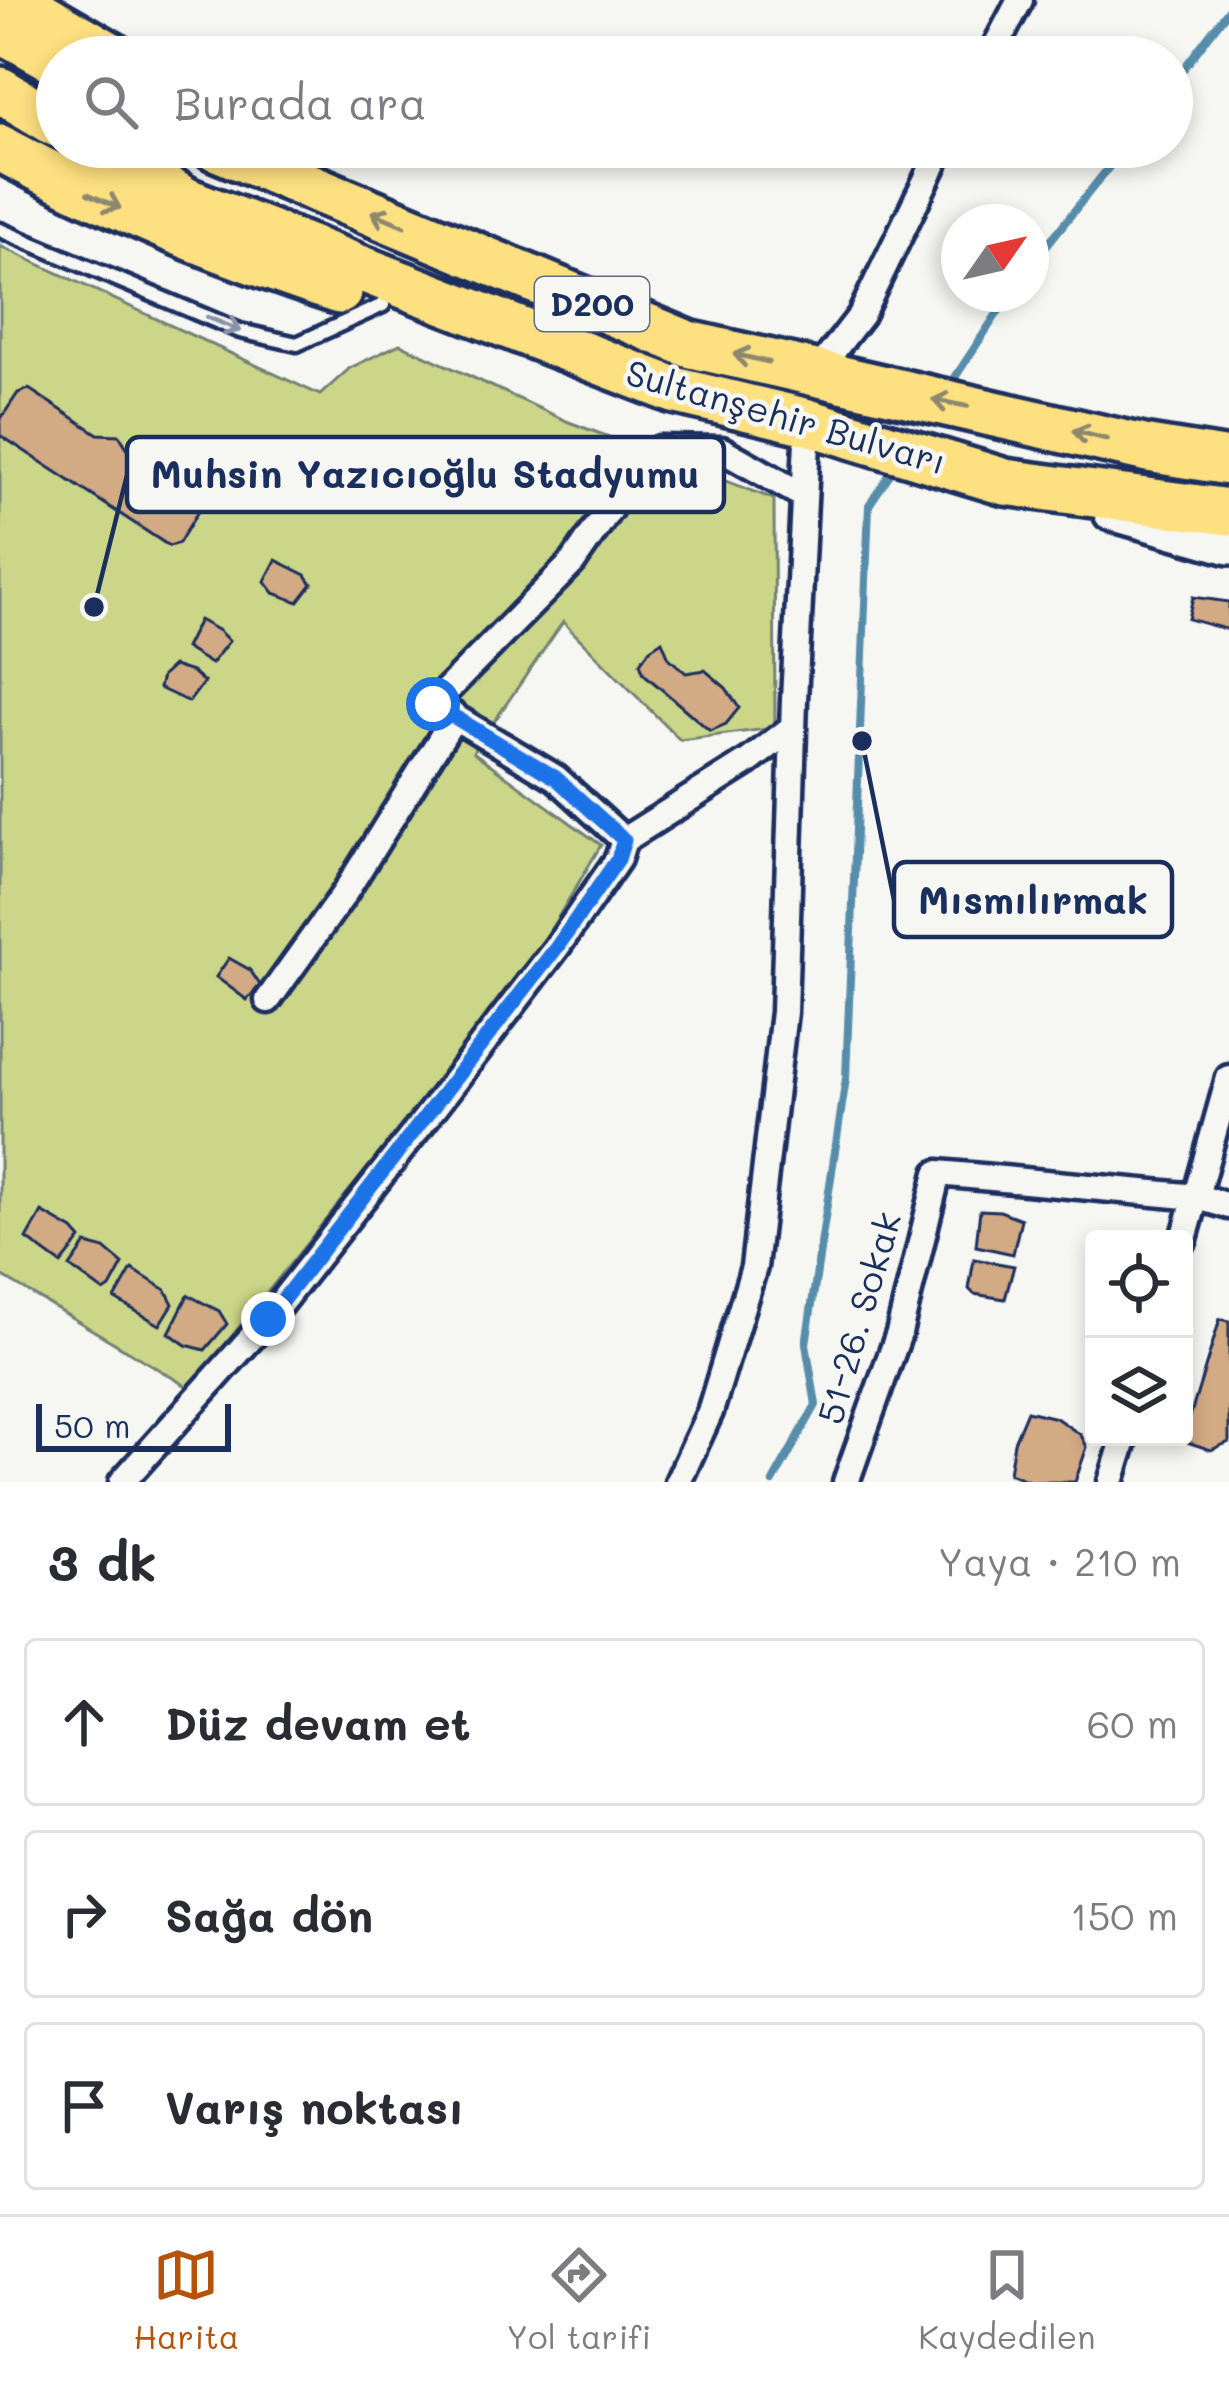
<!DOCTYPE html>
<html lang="tr">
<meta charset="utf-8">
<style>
:root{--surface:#fff;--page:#f7f7f7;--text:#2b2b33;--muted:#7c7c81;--line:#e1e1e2;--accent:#b45309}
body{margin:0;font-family:Mali,sans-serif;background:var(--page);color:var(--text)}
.controls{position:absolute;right:36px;bottom:36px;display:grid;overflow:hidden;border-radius:12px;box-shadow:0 6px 18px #0003}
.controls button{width:108px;height:108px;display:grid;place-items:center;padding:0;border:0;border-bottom:3px solid var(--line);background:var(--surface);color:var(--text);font:60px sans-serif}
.compass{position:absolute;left:941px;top:204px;width:108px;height:108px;border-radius:50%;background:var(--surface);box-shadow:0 6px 18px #0003;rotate:56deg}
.scale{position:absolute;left:36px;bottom:30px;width:195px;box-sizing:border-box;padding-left:12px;border:6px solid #1b2f5e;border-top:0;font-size:33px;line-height:42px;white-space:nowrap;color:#1b2f5e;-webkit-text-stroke:9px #f6f6f2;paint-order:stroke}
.stop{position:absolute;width:36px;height:36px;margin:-27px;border:9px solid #1a73e8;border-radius:50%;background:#fff}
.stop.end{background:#1a73e8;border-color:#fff;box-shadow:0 3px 12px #0008}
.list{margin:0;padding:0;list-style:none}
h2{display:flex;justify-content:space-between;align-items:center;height:156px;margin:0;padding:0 48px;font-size:51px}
h2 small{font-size:39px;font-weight:400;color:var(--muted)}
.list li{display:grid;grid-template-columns:78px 1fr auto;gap:36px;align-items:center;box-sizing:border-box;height:168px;margin:0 24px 24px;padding:0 24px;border:3px solid var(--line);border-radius:12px}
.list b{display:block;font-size:45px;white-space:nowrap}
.list em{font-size:39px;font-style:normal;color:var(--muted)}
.icon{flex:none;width:66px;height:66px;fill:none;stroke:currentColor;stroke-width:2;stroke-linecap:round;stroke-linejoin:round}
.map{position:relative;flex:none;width:1229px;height:1482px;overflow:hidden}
.search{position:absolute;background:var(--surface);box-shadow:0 6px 18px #0003;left:36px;right:36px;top:36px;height:132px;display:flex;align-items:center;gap:30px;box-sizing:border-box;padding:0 42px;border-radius:66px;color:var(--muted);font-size:45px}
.sheet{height:732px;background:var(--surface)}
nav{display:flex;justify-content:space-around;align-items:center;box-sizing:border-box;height:168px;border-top:3px solid var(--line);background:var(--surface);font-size:33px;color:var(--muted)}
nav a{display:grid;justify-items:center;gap:6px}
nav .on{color:var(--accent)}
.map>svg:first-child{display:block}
.green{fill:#cbd689;stroke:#738274;stroke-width:3}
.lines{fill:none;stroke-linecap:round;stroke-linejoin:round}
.stream{stroke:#568dab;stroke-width:8}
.building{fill:#d2aa83;stroke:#1b2f5e;stroke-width:3}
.lane-casing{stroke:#1b2f5e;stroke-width:21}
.street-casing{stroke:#1b2f5e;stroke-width:33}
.secondary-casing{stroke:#1b2f5e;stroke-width:42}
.highway-casing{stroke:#1b2f5e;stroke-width:54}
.lane{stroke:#f6f6f2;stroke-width:12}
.street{stroke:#f6f6f2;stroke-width:24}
.secondary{stroke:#f6f6f2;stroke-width:33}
.highway{stroke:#fde080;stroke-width:45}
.oneway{stroke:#8c886f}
.oneway2{stroke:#8892a8}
.route{stroke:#1a73e8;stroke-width:15}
.labels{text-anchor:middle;stroke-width:9;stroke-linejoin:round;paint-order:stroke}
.shield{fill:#f6f6f2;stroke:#5d6b8a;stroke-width:3}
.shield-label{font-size:33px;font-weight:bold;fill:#1b2f5e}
.street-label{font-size:36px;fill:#1b2f5e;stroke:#f6f6f2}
.leader{fill:none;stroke:#1b2f5e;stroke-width:4.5}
.callout-dot{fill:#1b2f5e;stroke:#f6f6f2;stroke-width:4.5}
.callout{fill:#f6f6f2;stroke:#1b2f5e;stroke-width:4.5}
.callout-label{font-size:39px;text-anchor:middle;font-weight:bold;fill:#1b2f5e}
</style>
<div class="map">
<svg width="1229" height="1482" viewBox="0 0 1229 1482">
<rect width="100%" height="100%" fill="#f6f6f2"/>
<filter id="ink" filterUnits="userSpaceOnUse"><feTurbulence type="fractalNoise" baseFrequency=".00833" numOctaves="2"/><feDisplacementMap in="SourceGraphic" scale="24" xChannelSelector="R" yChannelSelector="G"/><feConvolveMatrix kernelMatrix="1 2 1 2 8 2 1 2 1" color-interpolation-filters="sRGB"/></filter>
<g filter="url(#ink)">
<path class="green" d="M0,246l320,149 30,-27 50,-24 169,78 205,77 1,229 -95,12 -117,-118 -90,130 128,93 -76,128 -335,415 -190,-113z"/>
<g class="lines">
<path class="stream" d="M1172,84l57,-75
M1031,265l94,-118
M948,388l62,-94
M773,1482l43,-77 -10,-61 40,-266 23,-573 27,-40"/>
</g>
<path class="building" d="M29,389l69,45 21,1 14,22 70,46 -24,40 -10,3 -169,-111v-15l18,-27z
M276,560l30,15 6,9 -14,18 -24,-9 -9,-12z
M1193,597l36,5v28l-41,-11z
M199,620l20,11 10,10 -18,23 -26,-16z
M662,641l7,17 17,15 19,-3 21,18 13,20 -13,16 -16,7 -66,-57 -4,-11 10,-14z
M173,666l19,6 12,10 -15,20 -30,-14 3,-12z
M229,958l21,12 10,15 -13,15 -31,-23z
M980,1210l20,1 21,8 -8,35 -37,-8z
M42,1212l31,18 8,9 -20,25 -34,-25z
M86,1244l19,5 18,15 -13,24 -6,4 -34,-25z
M974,1259l40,7 -9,33 -31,-5 -5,-5z
M132,1269l34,21 7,14 -13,21 -45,-26z
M188,1295l31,16 8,13 -22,26 -19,-5 -17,-12z
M1220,1319l9,2v121l-18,8 -24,-8 -2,-9z
M1027,1411l29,7 25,17 6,12 -12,35h-44l-22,-9 5,-31z"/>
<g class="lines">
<defs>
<path id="lane" d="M0,230l240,101 57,13 86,-39"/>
<path id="street" d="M990,57l30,-57
M816,373l45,-58 81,-168
M624,840l-68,-62 -123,-74 140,-142 51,-74 36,-39 62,1 82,46
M268,1000l76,-106 111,-178
M1184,1239l45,-161
M122,1482l146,-163 158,-201 131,-171 61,-88 6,-19 125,-79 44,-34
M678,1482l32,-70 44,-145 30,-255 10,-312 14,-278
M846,1482l53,-149 39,-160 259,24 32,9
M1111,1482l14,-45"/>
<path id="secondary" d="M1111,513l118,34"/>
<path id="highway" d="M16,0l98,57
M0,29l57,32
M0,90l57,34
M96,147l91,54 487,189 134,32 197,60 224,30
M215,147l473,197 460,105 81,13
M0,148c112,60 219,103 339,143"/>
</defs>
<use href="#lane" class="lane-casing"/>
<use href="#street" class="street-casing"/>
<use href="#secondary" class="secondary-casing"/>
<use href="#highway" class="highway-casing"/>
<use href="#lane" class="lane"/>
<use href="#street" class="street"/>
<use href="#secondary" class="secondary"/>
<use href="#highway" class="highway"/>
</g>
<defs><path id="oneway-shaft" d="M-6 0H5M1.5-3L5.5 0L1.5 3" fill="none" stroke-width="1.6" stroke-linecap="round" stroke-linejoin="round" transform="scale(3)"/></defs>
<g class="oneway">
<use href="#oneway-shaft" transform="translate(104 201) rotate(24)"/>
<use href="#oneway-shaft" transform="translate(388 219) rotate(-157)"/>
<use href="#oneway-shaft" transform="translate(751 358) rotate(-167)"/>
<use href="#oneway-shaft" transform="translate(950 403) rotate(-169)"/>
<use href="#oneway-shaft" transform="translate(1090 435) rotate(-166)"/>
</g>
<use class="oneway2" href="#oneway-shaft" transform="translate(224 324) rotate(22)"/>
</g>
<g class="lines" filter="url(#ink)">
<path class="route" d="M268,1319l289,-372 61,-88 6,-19 -68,-62 -123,-74"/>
</g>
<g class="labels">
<rect class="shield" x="535" y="277" width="114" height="54" rx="9"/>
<g class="shield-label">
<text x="592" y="316">D200</text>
</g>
<g class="street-label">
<text transform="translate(786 417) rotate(16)" y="13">Sultanşehir Bulvarı</text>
<text transform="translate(859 1318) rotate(-74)" y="13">51-26. Sokak</text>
</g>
</g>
<path class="leader" d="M94 607L127 475M862 741L894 900"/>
<g class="callout-dot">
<circle cx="94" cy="607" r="12"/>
<circle cx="862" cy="741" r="12"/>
</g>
<g class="callout">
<rect x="127" y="437" width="597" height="75" rx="12"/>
<rect x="894" y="862" width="278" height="75" rx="12"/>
</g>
<g class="callout-label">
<text x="425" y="488">Muhsin Yazıcıoğlu Stadyumu</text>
<text x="1033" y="914">Mısmılırmak</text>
</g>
</svg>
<div class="controls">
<button><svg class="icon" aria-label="locate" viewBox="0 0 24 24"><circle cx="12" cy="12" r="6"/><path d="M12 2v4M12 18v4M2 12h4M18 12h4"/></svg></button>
<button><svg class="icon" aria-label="layers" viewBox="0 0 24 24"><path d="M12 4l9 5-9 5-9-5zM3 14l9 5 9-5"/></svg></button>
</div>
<svg class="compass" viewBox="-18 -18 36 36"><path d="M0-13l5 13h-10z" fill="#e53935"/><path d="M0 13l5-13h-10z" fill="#7c7c81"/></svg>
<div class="scale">50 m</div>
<div class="stop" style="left:433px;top:704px"></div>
<div class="stop end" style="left:268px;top:1319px"></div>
<div class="search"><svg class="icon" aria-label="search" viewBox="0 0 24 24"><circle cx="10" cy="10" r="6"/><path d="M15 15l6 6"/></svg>Burada ara</div>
</div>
<section class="sheet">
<h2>3 dk<small>Yaya · 210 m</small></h2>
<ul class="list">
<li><svg class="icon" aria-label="ahead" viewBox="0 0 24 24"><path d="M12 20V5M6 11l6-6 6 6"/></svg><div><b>Düz devam et</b></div><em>60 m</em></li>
<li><svg class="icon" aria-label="right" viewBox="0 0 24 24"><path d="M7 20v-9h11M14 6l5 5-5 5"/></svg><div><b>Sağa dön</b></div><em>150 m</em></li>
<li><svg class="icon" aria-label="arrive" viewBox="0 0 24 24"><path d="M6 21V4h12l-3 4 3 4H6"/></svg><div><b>Varış noktası</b></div></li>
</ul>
</section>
<nav>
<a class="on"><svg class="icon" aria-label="map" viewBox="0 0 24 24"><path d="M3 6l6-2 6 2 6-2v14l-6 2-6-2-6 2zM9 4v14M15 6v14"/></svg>Harita</a>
<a><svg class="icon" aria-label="directions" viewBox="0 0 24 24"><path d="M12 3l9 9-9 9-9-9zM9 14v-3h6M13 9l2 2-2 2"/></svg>Yol tarifi</a>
<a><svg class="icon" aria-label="saved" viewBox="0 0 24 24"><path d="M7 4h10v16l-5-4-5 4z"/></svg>Kaydedilen</a>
</nav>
